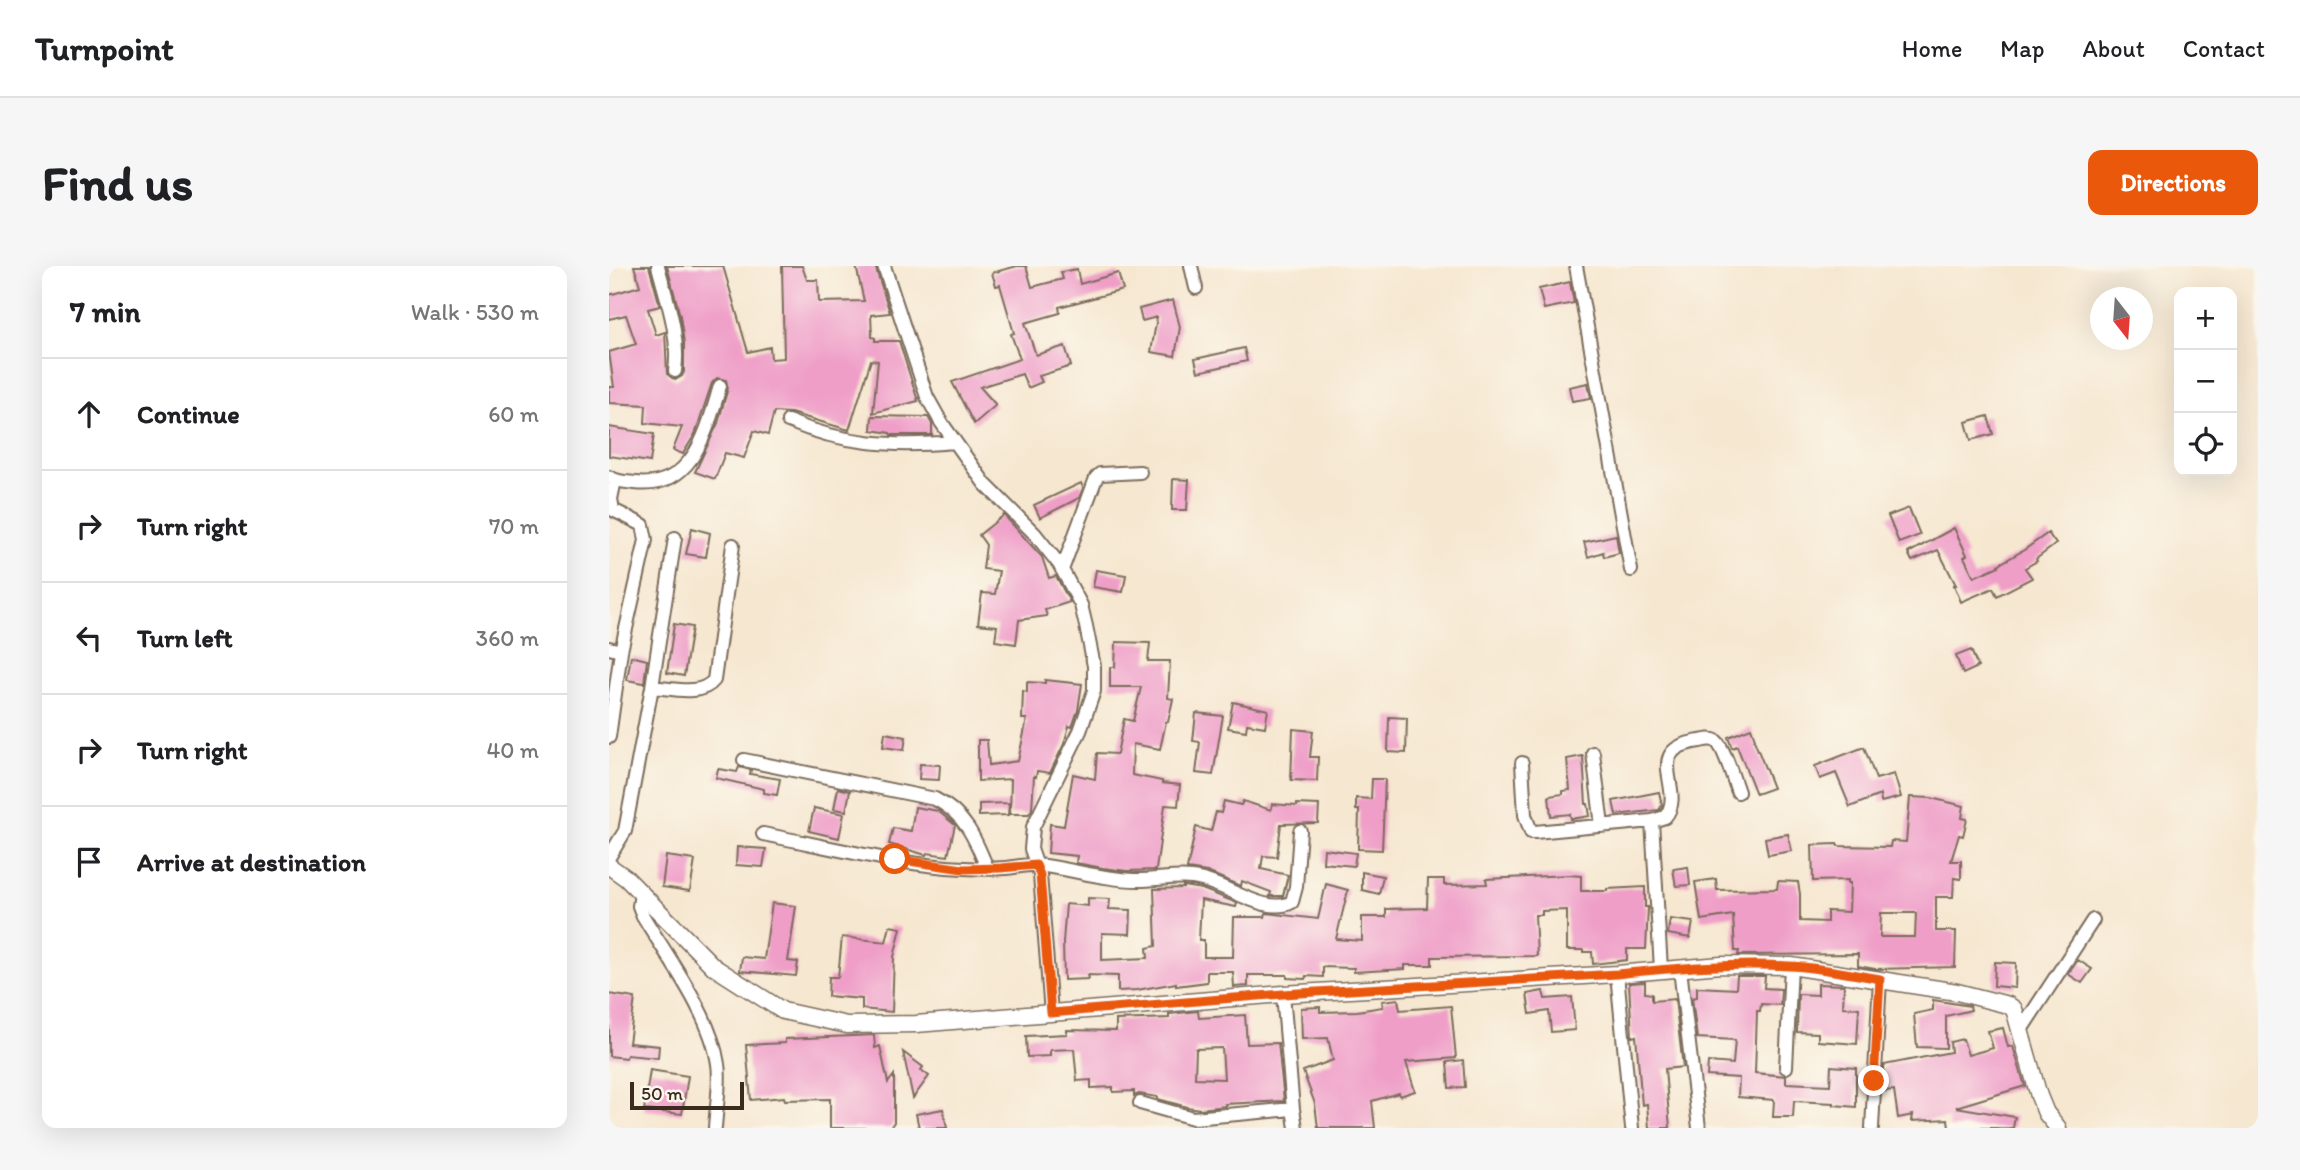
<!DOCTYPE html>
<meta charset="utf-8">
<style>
:root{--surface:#fff;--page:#f6f6f6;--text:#202124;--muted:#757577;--line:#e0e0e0;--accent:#ea580c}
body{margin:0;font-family:Itim,sans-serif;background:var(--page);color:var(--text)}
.controls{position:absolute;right:21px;top:21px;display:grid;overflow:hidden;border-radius:14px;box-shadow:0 7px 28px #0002}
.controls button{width:63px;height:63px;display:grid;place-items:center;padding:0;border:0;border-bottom:2px solid var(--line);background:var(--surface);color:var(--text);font:35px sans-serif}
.compass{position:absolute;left:1481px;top:21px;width:63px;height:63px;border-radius:50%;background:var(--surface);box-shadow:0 7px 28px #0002;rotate:163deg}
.scale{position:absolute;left:21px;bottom:18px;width:114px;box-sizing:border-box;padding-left:7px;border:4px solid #3b2a1e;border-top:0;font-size:19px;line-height:24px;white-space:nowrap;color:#3b2a1e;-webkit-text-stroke:5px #fbf7ec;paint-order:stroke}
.stop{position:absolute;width:21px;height:21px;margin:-16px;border:5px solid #ea580c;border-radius:50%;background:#fff}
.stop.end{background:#ea580c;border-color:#fff;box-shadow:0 2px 7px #0008}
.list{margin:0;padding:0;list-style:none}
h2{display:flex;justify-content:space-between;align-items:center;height:91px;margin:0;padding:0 28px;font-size:30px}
h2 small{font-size:23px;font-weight:400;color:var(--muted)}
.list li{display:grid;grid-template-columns:46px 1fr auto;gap:21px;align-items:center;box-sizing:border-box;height:112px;padding:0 28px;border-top:2px solid var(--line)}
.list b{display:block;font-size:26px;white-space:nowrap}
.list em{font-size:23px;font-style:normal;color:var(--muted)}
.icon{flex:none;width:38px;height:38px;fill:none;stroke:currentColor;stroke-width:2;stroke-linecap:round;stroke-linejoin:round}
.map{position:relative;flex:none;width:1649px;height:862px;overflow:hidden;border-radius:14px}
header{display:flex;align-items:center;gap:42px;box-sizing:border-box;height:98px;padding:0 35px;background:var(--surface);border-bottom:2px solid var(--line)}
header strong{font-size:33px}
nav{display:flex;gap:38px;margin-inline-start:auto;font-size:24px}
.intro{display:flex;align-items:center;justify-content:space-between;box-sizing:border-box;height:168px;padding:0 42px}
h1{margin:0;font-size:49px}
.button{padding:18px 32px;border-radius:14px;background:var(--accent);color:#fff;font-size:24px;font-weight:700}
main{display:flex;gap:42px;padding:0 42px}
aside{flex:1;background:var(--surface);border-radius:14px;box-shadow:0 7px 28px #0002}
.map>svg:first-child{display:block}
.building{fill:#ef9ec8;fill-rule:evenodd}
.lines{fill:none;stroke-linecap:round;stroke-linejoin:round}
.minor-casing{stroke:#7c6c5c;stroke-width:16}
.tertiary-casing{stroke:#7c6c5c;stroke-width:19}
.minor{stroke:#fff;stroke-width:12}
.tertiary{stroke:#fff;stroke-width:16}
.route{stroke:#ea580c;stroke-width:9}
</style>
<header>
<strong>Turnpoint</strong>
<nav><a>Home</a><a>Map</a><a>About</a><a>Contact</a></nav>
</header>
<div class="intro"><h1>Find us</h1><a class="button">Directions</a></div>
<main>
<aside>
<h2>7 min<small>Walk · 530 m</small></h2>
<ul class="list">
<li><svg class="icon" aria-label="ahead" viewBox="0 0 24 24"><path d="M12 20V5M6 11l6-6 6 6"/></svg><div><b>Continue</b></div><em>60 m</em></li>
<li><svg class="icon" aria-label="right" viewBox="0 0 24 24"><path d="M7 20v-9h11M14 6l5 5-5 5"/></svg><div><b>Turn right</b></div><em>70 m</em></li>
<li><svg class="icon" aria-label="left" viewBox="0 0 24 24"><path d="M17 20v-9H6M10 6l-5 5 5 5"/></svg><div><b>Turn left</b></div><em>360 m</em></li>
<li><svg class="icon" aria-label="right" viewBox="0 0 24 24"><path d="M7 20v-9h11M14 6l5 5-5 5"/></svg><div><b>Turn right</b></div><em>40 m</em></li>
<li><svg class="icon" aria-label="arrive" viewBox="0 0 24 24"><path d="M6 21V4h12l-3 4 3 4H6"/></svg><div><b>Arrive at destination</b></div></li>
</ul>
</aside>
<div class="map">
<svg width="1649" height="862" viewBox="0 0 1649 862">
<rect width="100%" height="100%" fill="#fbf7ec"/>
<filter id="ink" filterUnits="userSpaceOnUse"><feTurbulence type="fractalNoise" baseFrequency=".0143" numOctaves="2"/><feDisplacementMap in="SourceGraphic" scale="14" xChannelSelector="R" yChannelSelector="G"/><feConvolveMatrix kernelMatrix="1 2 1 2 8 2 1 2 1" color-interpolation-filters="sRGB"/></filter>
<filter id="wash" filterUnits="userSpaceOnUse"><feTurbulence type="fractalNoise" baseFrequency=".00686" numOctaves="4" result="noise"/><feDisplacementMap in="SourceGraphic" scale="28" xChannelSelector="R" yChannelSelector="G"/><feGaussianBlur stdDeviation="1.57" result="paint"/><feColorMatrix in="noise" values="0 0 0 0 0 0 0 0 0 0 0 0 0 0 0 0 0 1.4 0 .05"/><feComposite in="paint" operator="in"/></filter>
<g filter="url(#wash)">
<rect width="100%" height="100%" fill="#f6e7d0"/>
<g id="blocks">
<path class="building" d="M25,0h15l11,40 -12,3 8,26 9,-3 2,42 8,6 7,-4 2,-4v-29l-4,-27 -13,-50h56l25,86 22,-5 1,12 13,-1 -2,-92h20l5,14h11l1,22 45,-1 -8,-35h19l15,47 -19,2 1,22 3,1v3h24l19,60 -45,12 5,-52 -7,-1 -22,70 -58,-17 -17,-1 -6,23 -14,-4 -10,27 -19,-5 -10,26 -20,-7 23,-49 10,-35 -2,-8 -9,-2 -5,5 -17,51 -12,20 -10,-4 9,-23 -37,-4 1,-18 -37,-2v-16h5l-5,-35 27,-8 -10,-29 -17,4v-24l31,-9z
M408,0h9l6,21 31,-8 -2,-7 16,-3 3,15 38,-11 5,17 -64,17 1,6 -35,10 11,32 29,-9 6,20 -32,10 3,6 -14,6 -6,-14 -42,13 16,18 -22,19 -22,-42 68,-23 -9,-25 3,-1 -14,-48 -4,1 -4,-13z
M961,16l4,21 -30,6 -5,-20z
M564,34l7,27 -5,29 -24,-4 6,-35 -15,4 -3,-12z
M635,82l3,13 -49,11 -3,-13z
M979,117l3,15 -19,3 -3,-14z
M263,150l56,1 4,7v11h-41l-1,-2 -19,-3z
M1379,150l5,18 -22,6 -5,-18z
M0,161l45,7 -4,28 -41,-6z
M564,213l16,1 -2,30h-15z
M472,217l2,5 -4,10 -39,20 -6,-13z
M1300,242l11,27 -21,8 -11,-27z
M395,249l38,42 7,21 7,-2 14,26 -25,8 2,6 -28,4 -3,24 -21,-3 2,-15 -19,-2 4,-31 13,1 4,-23 -16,-2 3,-24 -7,-10z
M83,262l18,5 -4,24 -20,-3z
M1345,262l13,27 -3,2 10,20 25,-11 -1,-1 26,-15 24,-17 8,11 -20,15 1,2 -12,7 7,10 -35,18 -4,-8 -32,14 -7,-17h2l-18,-35 -26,11 -4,-8z
M1007,269l3,18 -15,4 -1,-5 -15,5 -4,-15z
M487,304l30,5 -3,17 -30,-5z
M65,358l18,3 -8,49 -17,-3z
M507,376l34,1 -2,18h22l-2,37 5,1 -5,23h-2l-6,27 -27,-5 -1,31 30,6v2l18,2 -2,21 -13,-1 -9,65 -29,1 -24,-3 -27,-5 1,-7 -29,-3 2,-29 14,2 9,-52 22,5 2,-26 20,1 7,-35 9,2 8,-34h-31v-20h5z
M1362,384l7,17 -15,7 -7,-18z
M22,390l16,4 -3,23 -17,-3z
M436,414l37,4 -4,26 -6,17 -3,-1 -5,18 -14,29 -13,-2 -1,6 -2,-1 -2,33 -3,5h-19l1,-35 -33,2v-41h9l2,25 29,-4 9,-42h-5l1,-28 4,1v-10l18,1z
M624,436l35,8 -3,17 -18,-3 -1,7 -18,-3z
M587,447l27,3 -10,59 -17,-2 4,-31 -7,-1z
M780,451l18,1 -1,35 -18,-1z
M1142,462l4,11 -1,1 19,48 -17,6 -19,-48 -5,2 -4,-11z
M684,463l20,2 -3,26h8l-1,24 -26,-1z
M276,467l21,4 -2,13 -21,-3z
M1255,481l12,32 18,-5 7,23 -20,5 -1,-7 -30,12 -14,-34 -16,6 -5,-13z
M974,490l3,48h2l2,12 -19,3 -1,-5 -19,2 -2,-20 14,-2v-3l7,-1 -3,-31z
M311,498l20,1 -1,15 -20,-1z
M130,501l12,3 -1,4 30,5 -3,16 -13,-2v-4l-48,-11 2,-9 19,3z
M763,513h13l-3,71 -24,-1 1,-39h-3v-12l15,1z
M229,522l12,3 -4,20 -12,-2z
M1050,526l3,13 -3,5 -43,5 -3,-14z
M1301,531l21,1 33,8 -2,12 5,1 -4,17 -4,-1 -8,26h10v18l-7,-1 -1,19h-17v34h20l-1,36 -80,2 -17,-3v-12l-120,1 1,-4h-4l-2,-36 -32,5 -6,-38 21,-3 1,11 60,-1 1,-8 20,1 2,12v27l27,1v-11l22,1 1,-29h-2v-3l-35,1 -1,-36 25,-1 1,2 52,1 1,-6 15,1zM1272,647h35l-1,24h-35z
M615,535l17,4 2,-4 28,9 1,-6 25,2v-2l22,1 -1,18 -37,1 -4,33 -14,-1 -2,13 27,6 -5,21h-13l1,-4 -29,-11 -1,5 -34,-14 -20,-3 9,-42 15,4 5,-19 5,1z
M400,537l-1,12 -29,1v-12z
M306,541l23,4 17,14 -7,31 -21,-3 -1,2 -37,-11 4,-16 18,3z
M205,542l30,6 -5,24 -30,-7z
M1179,568l4,17 -24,4 -3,-17z
M128,581l29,2 -3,18 -27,-2z
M715,583l32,4 -2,13 -31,-3z
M57,590l29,4 -5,31 -28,-4z
M1079,601l2,18 -14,1 -3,-17z
M753,606l21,4 -4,18 -17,-4z
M960,609l12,1v15h26v-2l38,-2v20h3l-2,42h-19v11l-34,4 -1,-12h-8v-2h-17v-40l-25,1v4h-7l2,41 -105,1v8h-27v4l-51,3v-4l-31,-1v10l-17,-1 -1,3 -18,-1v-3h-39v11l-14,1 -1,-15h-26v10l-31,4v-3l-39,7 -19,1v-15l-30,-1 1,4 -25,1 -1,-38 3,-38 22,2v-8l22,1 -1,10 22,1 -1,24 -28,-1v27l46,-2 -1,-10 9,-2 -2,-57 29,-1v-2l19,3 35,14 -1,4 -35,-7 -2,40h5v17h29l1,-40h31l1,-4 52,6 8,-35 22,6 -12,49 26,2v-24h24v-8l41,-1 1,-29h16v6l43,-1 -1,-5z
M163,637l24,3 -8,55 10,1 -2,14 -56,-5 2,-14 22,2z
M1061,653l23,3 -3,16 -22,-4z
M281,660l11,2 -7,29 -2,55 -30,-3v-10l-34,-3 1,-19h9l4,-40 44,5z
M1469,694l14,9 -10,14 -14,-9z
M1386,696l21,1 -1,25 -21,-2z
M1128,710h28l-1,12 17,1 -1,16 -19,-1 -1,7h-3l-2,62 31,3v7l44,2 1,-19 25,2v39l-22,-2v-2l-40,-2 -1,16h-20l1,-17 -36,-3 1,-19 -32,-2 1,-14 25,2 2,-24 -38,-2 -5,-40 5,-1v-10l39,2z
M1036,716v11l7,1v7l23,-2 8,68 -18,2 5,59h-21l-2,-24 -5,1 -6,-69 -4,1 -3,-54z
M1209,718l26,1 -1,22 16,1 -2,36 -39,-3v-8l-21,-1 1,-38 20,1z
M934,725l2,8 27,-2 3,33 -24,2 -2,-21 -19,3 -3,-20z
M0,728l26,4 -6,45 30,3 -1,12 -31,-3 -1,3 -17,-2z
M789,733l2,11 51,-4 5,52 -50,4 9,29 -15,5 -1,-3 -27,8 3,27h-57l-3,-24 -12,-33 30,-11 -5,-22 -26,1 -1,-31 19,-1v5l37,-1 26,-4 -1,-6z
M1324,734l37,6 1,4 -25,6v32l-29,-1 -3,-33 19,-4z
M589,745l1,7 46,-3 2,29 31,-1 6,58 -59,3 1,2 -26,3 -13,-2 -29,-8v-2l-19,-3 -5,2v-5l-21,1v-5l-22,1v-8l-14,1 -3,-32 -24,1v6l-23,1 -1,-21 41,-2v-4l49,1v-11l53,-2v-4zM613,782l2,31 -29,-1 1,-29z
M1394,762l5,19 5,-1 12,40 -69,21 59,10 -2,11h-64l-1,-9 -36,2 1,-6 -15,3 -4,-28 -10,1v-26l67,-13 -1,-10 13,-3 5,16 25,-7 -5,-17z
M265,769l1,13 5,-2 8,37 6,-8v47l-4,6h-60v-29l-45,1 -1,-3 -33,3 -5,-55 39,-2v-4z
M294,786l20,15 -2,3 8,6 -16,22z
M854,794l2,27 -16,1 -2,-26z
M41,804l38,6 -6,38 -38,-4z
M334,843l4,19h-28l-3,-14z"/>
</g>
</g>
<g filter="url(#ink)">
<use href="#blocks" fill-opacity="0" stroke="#7c6c5c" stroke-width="2"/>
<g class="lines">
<defs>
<path id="minor" d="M49,0c9,35 22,69 17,105
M275,0l43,131 14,25 44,62 50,50 24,30 22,41 5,21 8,40v25l-14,40 -47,96 -2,22 9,26 11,138
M582,0l5,22
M967,0l55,304
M179,155c56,24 107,26 167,21
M0,211c8,5 17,5 26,6 59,7 72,-54 85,-97
M6,214l-4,19 2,11 30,15 3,15 -25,111
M453,304l34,-92 4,-4 40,-2
M0,382l12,3 -12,86
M43,421c18,1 49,10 62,-7l19,-135
M984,487l9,73
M135,494l191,39c30,15 40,39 52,69
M913,497l3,52 6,17h4l117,-11 13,-4c23,-26 -26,-68 35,-76 5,-1 11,-3 16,0 8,6 18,40 22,51
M1043,555l9,148
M154,568c66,13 135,31 201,34 14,1 29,1 42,0 11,-1 22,-4 32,-3 34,4 67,15 101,15 17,0 36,-4 53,-2 32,3 73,39 100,24l4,-15 4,-56
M0,591l16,-26 27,-144 23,-149
M32,628l-2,12 4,10c25,42 68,99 75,148 3,18 -2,45 -3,64
M1071,703l19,159
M1008,708l15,154
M674,728l10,115 3,19
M1412,764l72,-110
M1177,801l5,-101
M531,837l53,15 100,-9
M1263,862l8,-149"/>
<path id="tertiary" d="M0,600l17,12 88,89 69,44 64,14 69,-1 367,-30 334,-20 104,-9 70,1 166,26 51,13 6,4 25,87 7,17 12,15"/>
</defs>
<use href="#minor" class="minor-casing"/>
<use href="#tertiary" class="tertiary-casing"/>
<use href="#minor" class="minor"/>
<use href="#tertiary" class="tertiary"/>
</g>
</g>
<g class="lines" filter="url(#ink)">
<path class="route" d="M286,593l68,10 38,-1 35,-3 4,10 11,138 232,-19 334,-20c57,-6 115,-11 172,-8 30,1 61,8 91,13l-6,102"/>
</g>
</svg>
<div class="controls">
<button>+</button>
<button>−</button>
<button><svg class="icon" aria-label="locate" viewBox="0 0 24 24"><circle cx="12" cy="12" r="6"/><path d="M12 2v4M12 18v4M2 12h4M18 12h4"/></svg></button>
</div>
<svg class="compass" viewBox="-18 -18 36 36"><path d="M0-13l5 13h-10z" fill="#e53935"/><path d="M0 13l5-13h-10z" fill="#757577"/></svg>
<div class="scale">50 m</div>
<div class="stop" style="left:286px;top:593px"></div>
<div class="stop end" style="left:1265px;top:815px"></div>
</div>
</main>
